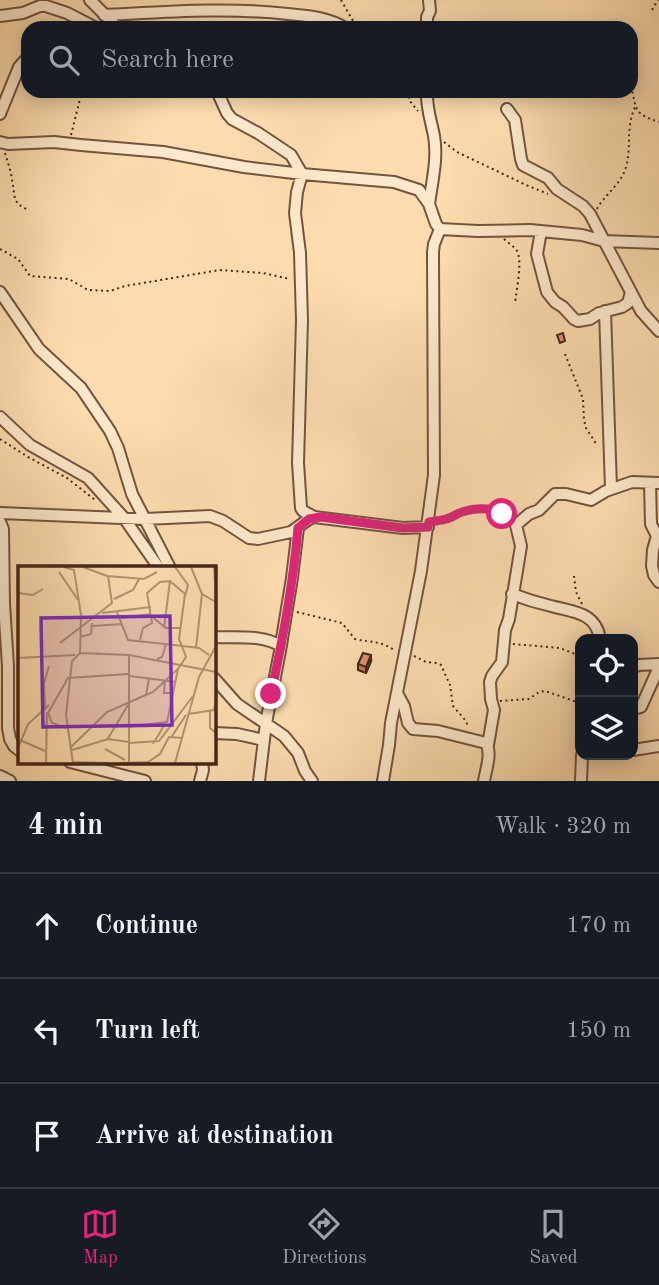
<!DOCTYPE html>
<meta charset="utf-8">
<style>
:root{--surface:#171b24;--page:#20242c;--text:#f1f3f6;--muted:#9ea1a6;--line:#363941;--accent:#db2777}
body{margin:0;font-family:"Old Standard TT",serif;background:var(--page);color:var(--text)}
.controls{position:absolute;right:21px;bottom:21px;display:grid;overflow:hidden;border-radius:14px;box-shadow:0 4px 18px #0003}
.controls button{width:63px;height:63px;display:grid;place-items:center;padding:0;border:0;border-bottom:2px solid var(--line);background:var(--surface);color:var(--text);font:35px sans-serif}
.stop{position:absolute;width:21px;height:21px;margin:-16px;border:5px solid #db2777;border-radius:50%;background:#fff}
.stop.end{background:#db2777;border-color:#fff;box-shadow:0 2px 7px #0008}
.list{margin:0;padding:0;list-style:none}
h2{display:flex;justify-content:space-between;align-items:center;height:91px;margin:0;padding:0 28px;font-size:30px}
h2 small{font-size:23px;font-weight:400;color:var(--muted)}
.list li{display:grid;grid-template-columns:46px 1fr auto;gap:21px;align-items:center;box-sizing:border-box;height:105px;padding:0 28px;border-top:2px solid var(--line)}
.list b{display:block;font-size:26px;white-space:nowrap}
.list em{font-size:23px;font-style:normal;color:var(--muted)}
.icon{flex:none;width:38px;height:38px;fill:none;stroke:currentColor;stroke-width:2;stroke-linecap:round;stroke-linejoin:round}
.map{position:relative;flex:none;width:659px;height:781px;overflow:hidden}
.search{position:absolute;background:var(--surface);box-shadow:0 4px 18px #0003;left:21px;right:21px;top:21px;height:77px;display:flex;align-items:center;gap:18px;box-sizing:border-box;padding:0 24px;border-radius:21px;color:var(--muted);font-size:26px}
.sheet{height:406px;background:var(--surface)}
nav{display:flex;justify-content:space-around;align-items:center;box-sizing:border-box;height:98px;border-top:2px solid var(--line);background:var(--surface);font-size:19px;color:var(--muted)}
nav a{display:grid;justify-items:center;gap:4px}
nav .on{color:var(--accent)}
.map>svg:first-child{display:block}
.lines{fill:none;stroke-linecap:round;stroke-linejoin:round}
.minor-casing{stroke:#73543e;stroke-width:14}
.path{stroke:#452618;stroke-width:2;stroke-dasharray:2 3.5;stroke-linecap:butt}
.minor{stroke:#fde8cb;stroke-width:10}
.wall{fill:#bf7b63;stroke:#452618;stroke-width:2}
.shaded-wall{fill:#9b6450;stroke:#452618;stroke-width:2}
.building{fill:#de8f73;stroke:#452618;stroke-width:2}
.route{stroke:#db2777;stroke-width:9}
.inset-road{fill:none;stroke:#b39373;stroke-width:2}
.view{fill:#7b2cbf;fill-opacity:0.15;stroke:#7b2cbf;stroke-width:3.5}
.inset-edge{fill:none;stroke:#452618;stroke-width:3.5}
</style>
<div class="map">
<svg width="659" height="781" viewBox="0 0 659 781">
<rect width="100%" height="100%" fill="#fcdcaf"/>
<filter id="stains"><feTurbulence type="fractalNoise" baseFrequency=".00286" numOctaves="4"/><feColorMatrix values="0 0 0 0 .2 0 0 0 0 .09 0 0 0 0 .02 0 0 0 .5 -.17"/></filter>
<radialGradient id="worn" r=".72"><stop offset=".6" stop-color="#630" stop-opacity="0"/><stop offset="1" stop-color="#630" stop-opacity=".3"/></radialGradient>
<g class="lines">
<defs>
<path id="minor" d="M90,0l28,28
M104,15c61,-3 123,-8 184,-1 20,2 39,3 57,14
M0,16l23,-3 17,-7h6l21,7 29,15
M427,28v-11l3,-6 -1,-11
M217,91l10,22 5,6 26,14 33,22 11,19 -5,18 -2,21 5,40 2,67 -4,143 3,45 2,3 11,6
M427,91c-1,16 4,29 7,45 4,22 -2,46 -5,68
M507,109l8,11 6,39 2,6 25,13 9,11 26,17 7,8 51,97 18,20
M0,114l19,-47 9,-10
M0,142l8,2 46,-2 27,3 82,7 81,15 58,7 92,8 25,8 10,14 7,20 4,5 38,2 52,-1 52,5 22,6 55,2
M541,231l-4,23 10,38 8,10 8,5 11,12 4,2 12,-2 9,-6 23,-6 6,-4 3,-11
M0,292l39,57 42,39 29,43 8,17 14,46 38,74
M605,311l6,177
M0,417l30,28 58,33 36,40 35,50
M650,483l1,41 6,12 -4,14 -1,16 2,9 5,7
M0,513l145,6 65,-3 13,5 26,17 9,1 33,-7 18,-13 5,-2 89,11 25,-1
M0,522l3,7 1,75 4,62v62l2,11 4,7 5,4
M512,594c13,5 26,9 39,12 22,6 45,6 49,33
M214,637c22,1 47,-3 67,9
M633,668l5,-3 21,-1
M214,678l23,26 47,32 14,17 7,18 7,10
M397,693l7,13 4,17 5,6 25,2 48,12c6,11 0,26 -2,38
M633,709l8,-2 18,-40
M214,733l23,1 27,6
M488,745l6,-35 -3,-11 -1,-17 2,-6 10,-14 3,-32 4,-11 12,-73 -5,-21 13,-11 10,-4 16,-16h11l25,6 15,-9 26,-9 27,1
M633,750l26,-4
M70,762l75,19
M0,776l10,5
M200,781l3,-11 -1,-8
M259,781l7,-58 14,-72 12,-73 6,-50
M383,781l6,-36 2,-22 30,-152 13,-96 -1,-223 1,-8 6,-15
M581,781l1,-26"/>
</defs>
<use href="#minor" class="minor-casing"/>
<path class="path" d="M341,0l16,28
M652,10l6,-10
M631,86c6,25 2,27 28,36
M409,91v9l9,11
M71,135l11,-44
M444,142l13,10 69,33 22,9
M5,153l6,20 4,26 3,5 8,5
M597,209c7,-14 24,-24 29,-42 6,-21 -1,-40 10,-62
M504,239c4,4 10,7 13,12 6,11 -1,40 -2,53
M0,249l18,10 12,17 39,3 19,11 22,1 15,-5 95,-16 43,3 27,6
M565,354l18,45 1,21 2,8 11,17
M0,439l28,18 39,21 28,22
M498,512l10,6
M438,520c13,-1 22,-9 34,-11 14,-2 28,3 42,4
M574,576l2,16 6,12
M297,612l45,11 13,16c16,4 26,1 40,12
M513,644l47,4 20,8
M414,656l12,6 10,1 5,2 9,20 3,21 13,15 2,6
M500,701l29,-2 10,-7 6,-1 35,12"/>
<use href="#minor" class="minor"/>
</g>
<path class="wall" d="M371,661l-5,12 -8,-3v-6z"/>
<path class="shaded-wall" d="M371,655v6l-5,12v-6z"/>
<path class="building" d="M563,333l2,8 -5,2 -3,-8z
M363,653l8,2 -5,12 -8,-3z"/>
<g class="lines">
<path class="route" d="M271,694c12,-55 22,-110 27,-166l11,-9 12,-2 82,11 25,-1 1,-5c5,-1 11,-1 17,-3 6,-1 10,-5 16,-7 13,-4 28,-5 40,2"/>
</g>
<g transform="translate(18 566)">
<rect width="198" height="198" fill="#fcdcaf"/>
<path class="inset-road" d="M46,1l10,3 7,45 -1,38 -8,8 -6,54 7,48M65,1l24,9 37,3 13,-7M157,1l13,18 -3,11M173,1l11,27 14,8M196,1l2,32M41,6l19,28M0,27l15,2 10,-6M96,33l19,-9 6,-11M99,46l11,28 37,4M84,47l49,-6M133,50l15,12h15M103,52l30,-4M75,60l29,-2M146,62l6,-47M62,71l11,-3 1,-11M42,77l52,-40 -4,-27M178,82l6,-54M62,87l49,2 87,17M111,89v108M0,92l57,-3M139,93l5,-2 4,-13 33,4 10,7M112,110l46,6M147,115l-1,12h10M118,133l10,-4 3,-16M27,144l-1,-27 5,-17M192,145v17l6,5M170,148l26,-4 2,-11M110,161l39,-5 11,-53 8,-12 -7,-18 6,-45 -15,-13 -10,1 -13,11 5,30 -9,5 -3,12M48,162l-14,-5 -4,-10 20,-35 60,-4M154,170l14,-21M2,174l25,11M89,174l21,-35M111,177l30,-2 34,-45M135,178l12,-20M0,182l10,-24 21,-19M52,182l37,-36 46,-20 25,-23M87,183l20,11M54,184l36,-11 21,3M55,196l36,1M28,197l1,-51M101,197l29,-1 12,-8 9,-17 13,1M157,197l24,-86 17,-31"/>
<path class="view" d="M152,50l2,109 -129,2 -2,-109z"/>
<rect width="198" height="198" class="inset-edge"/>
</g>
<rect width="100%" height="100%" filter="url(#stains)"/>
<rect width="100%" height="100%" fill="url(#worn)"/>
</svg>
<div class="controls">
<button><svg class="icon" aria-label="locate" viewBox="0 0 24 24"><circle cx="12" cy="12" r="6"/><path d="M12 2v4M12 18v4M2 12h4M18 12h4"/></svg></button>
<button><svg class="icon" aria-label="layers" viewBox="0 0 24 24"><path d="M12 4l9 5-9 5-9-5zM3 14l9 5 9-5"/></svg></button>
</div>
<div class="stop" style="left:502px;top:514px"></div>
<div class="stop end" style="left:271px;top:694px"></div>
<div class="search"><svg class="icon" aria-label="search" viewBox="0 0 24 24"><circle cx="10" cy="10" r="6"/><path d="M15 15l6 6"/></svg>Search here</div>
</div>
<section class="sheet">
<h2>4 min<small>Walk · 320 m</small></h2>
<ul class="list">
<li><svg class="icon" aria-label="ahead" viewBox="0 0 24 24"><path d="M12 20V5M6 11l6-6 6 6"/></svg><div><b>Continue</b></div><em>170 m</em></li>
<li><svg class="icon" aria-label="left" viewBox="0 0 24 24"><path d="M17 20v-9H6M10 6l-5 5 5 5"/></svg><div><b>Turn left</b></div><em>150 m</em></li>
<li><svg class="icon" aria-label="arrive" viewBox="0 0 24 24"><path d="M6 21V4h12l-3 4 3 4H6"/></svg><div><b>Arrive at destination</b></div></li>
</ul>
</section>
<nav>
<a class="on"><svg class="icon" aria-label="map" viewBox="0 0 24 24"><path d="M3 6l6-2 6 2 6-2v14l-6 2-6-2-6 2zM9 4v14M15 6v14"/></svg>Map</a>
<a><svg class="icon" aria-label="directions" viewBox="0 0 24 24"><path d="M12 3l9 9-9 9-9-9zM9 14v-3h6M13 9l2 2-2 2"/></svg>Directions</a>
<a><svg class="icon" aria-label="saved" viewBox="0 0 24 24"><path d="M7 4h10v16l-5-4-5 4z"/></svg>Saved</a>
</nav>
